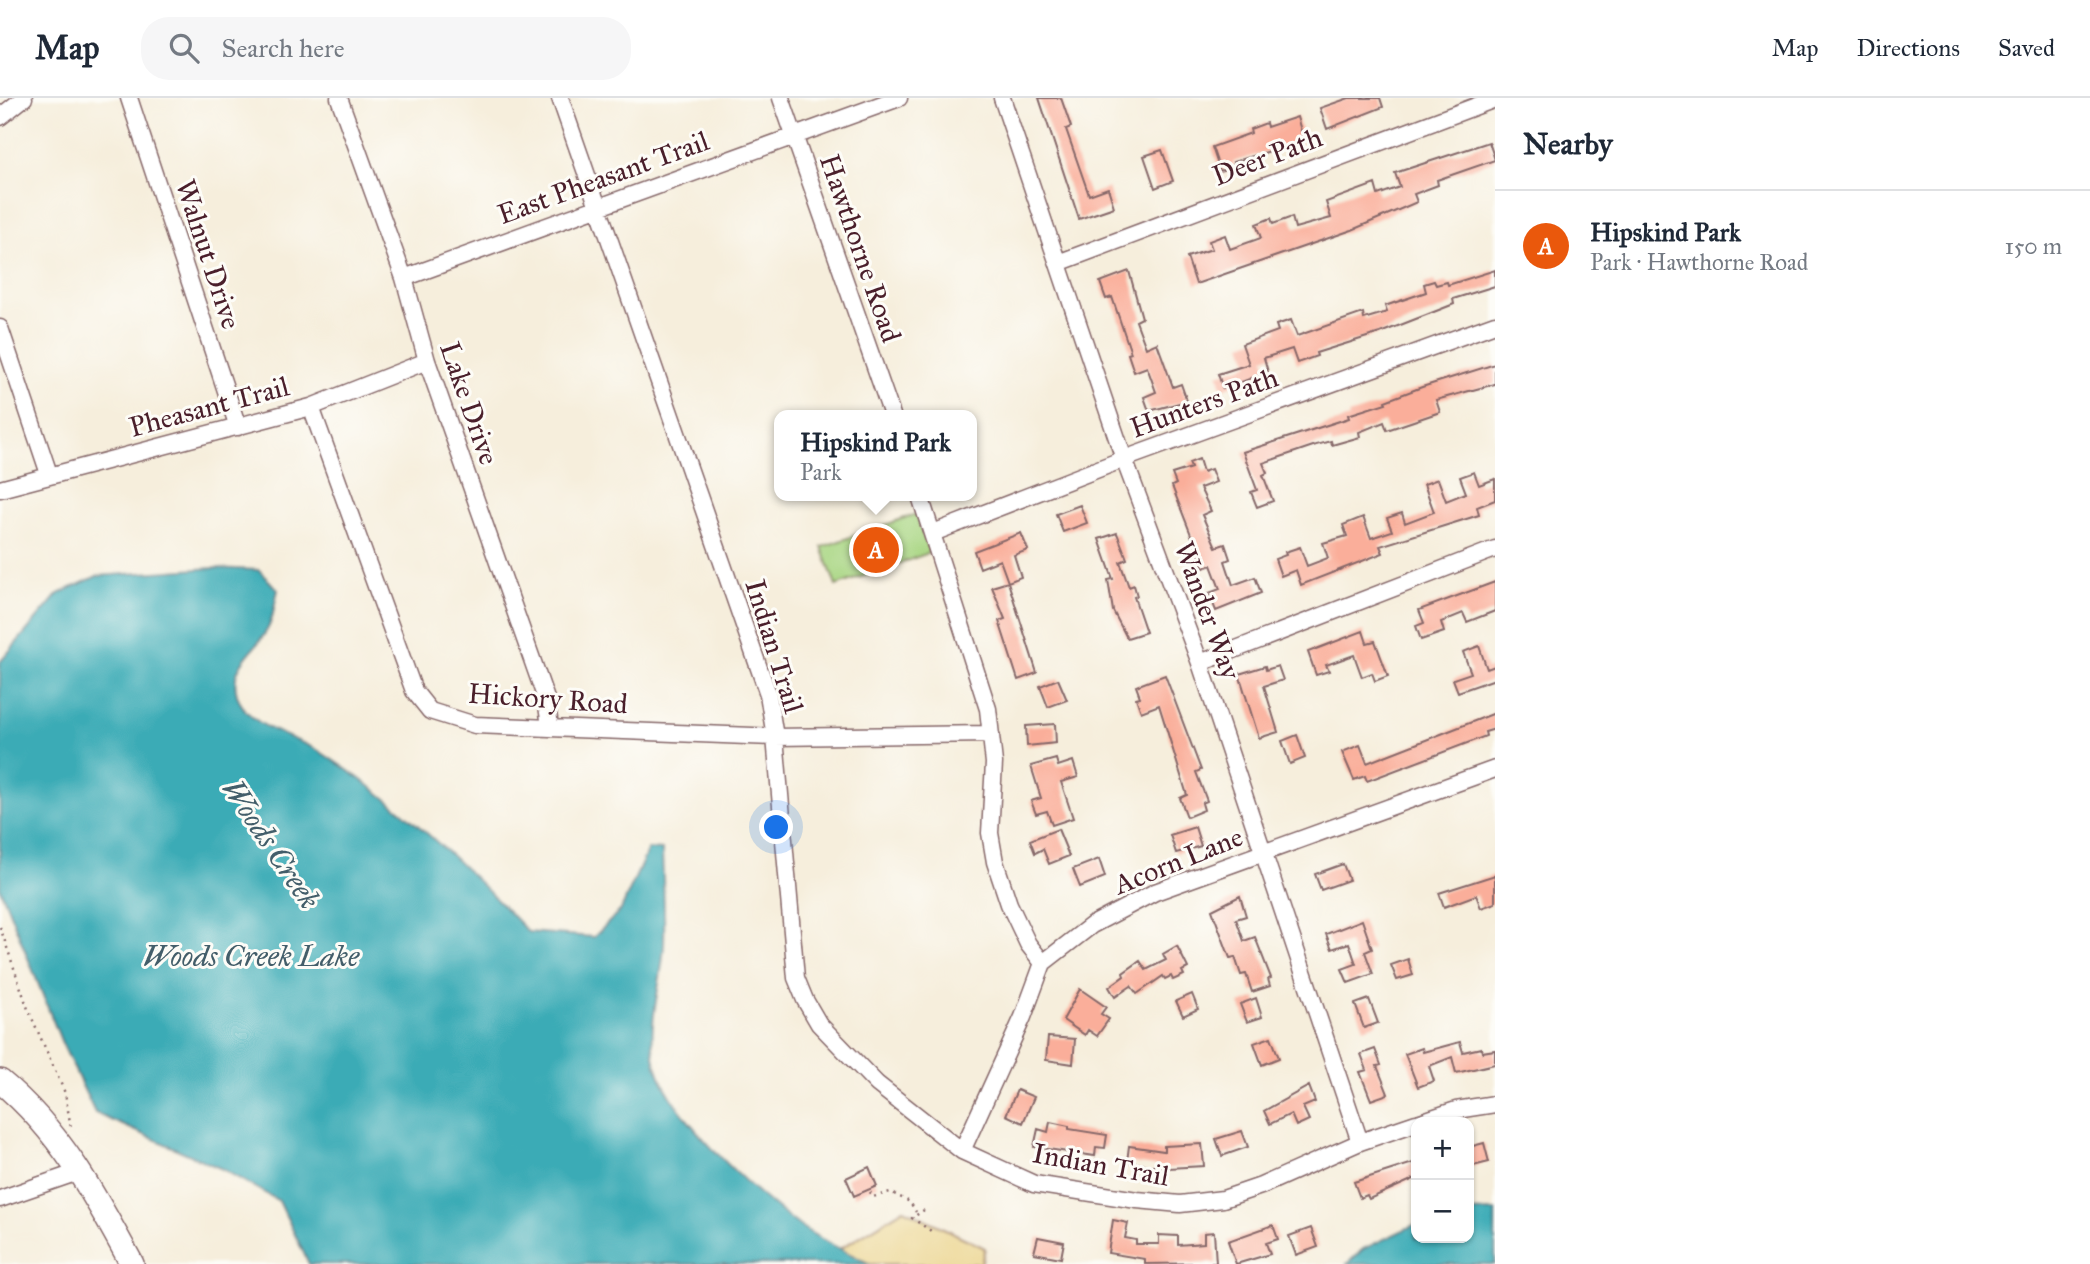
<!DOCTYPE html>
<meta charset="utf-8">
<style>
:root{--surface:#fff;--page:#f6f6f7;--text:#1f2937;--muted:#747a83;--line:#e0e1e3;--accent:#ea580c}
body{margin:0;font-family:"IM FELL Great Primer",serif;background:var(--page);color:var(--text)}
.controls{position:absolute;right:21px;bottom:21px;display:grid;overflow:hidden;border-radius:14px;box-shadow:0 2px 5px #0004}
.controls button{width:63px;height:63px;display:grid;place-items:center;padding:0;border:0;border-bottom:2px solid var(--line);background:var(--surface);color:var(--text);font:35px sans-serif}
.you{position:absolute;left:777px;top:730px;width:24px;height:24px;margin:-18px;border:5px solid #fff;border-radius:50%;background:#1a73e8;box-shadow:0 0 0 10px #1a73e833}
.badge{display:grid;place-items:center;width:46px;height:46px;border-radius:50%;background:var(--accent);color:#fff;font-size:23px;font-weight:700}
.pin{position:absolute;translate:-50% -50%;border:4px solid #fff;box-shadow:0 2px 7px #0006}
.popup{position:absolute;left:774px;top:312px;width:203px;height:91px;box-sizing:border-box;display:grid;place-content:center;border-radius:14px;background:var(--surface);filter:drop-shadow(0 2px 5px #0005);font-size:23px;white-space:nowrap;color:var(--muted)}
.popup b{font-size:26px;color:var(--text)}
.popup::after{content:'';position:absolute;left:50%;top:100%;margin-left:-14px;border:14px solid transparent;border-top-color:var(--surface)}
.list{margin:0;padding:0;list-style:none}
h2{display:flex;justify-content:space-between;align-items:center;height:91px;margin:0;padding:0 28px;font-size:30px}
h2 small{font-size:23px;font-weight:400;color:var(--muted)}
.list li{display:grid;grid-template-columns:46px 1fr auto;gap:21px;align-items:center;box-sizing:border-box;height:112px;padding:0 28px;border-top:2px solid var(--line)}
.list b{display:block;font-size:26px;white-space:nowrap}
.list p{margin:0;font-size:23px;white-space:nowrap;color:var(--muted)}
.list em{font-size:23px;font-style:normal;color:var(--muted)}
.icon{flex:none;width:38px;height:38px;fill:none;stroke:currentColor;stroke-width:2;stroke-linecap:round;stroke-linejoin:round}
.map{position:relative;flex:none;width:1495px;height:1166px;overflow:hidden}
header{display:flex;align-items:center;gap:42px;box-sizing:border-box;height:98px;padding:0 35px;background:var(--surface);border-bottom:2px solid var(--line)}
header strong{font-size:33px}
nav{display:flex;gap:38px;margin-inline-start:auto;font-size:24px}
.search{width:490px;height:63px;background:var(--page);display:flex;align-items:center;gap:18px;box-sizing:border-box;padding:0 24px;border-radius:28px;color:var(--muted);font-size:26px}
main{display:flex}
aside{flex:1;background:var(--surface)}
.map>svg:first-child{display:block}
.green{fill:#a9d683;stroke:#7a7a57;stroke-width:2}
.sand{fill:#eeda9e;stroke:#9c7c64;stroke-width:2}
.water{fill:#3aabb6;stroke:#426570;stroke-width:2}
.building{fill:#faae9a}
.lines{fill:none;stroke-linecap:round;stroke-linejoin:round}
.street-casing{stroke:#866769;stroke-width:19}
.secondary-casing{stroke:#866769;stroke-width:26}
.path{stroke:#866769;stroke-width:2.5;stroke-dasharray:2 5;stroke-linecap:butt}
.street{stroke:#fff;stroke-width:16}
.secondary{stroke:#fff;stroke-width:23}
.labels{text-anchor:middle;stroke-width:6;stroke-linejoin:round;paint-order:stroke}
.street-label{font-size:28px;fill:#4a1f2b;stroke:#fdfcf7}
.water-label{font-size:30px;font-style:italic;fill:#435e6a;stroke:#fdfcf7}
</style>
<header>
<strong>Map</strong>
<div class="search"><svg class="icon" aria-label="search" viewBox="0 0 24 24"><circle cx="10" cy="10" r="6"/><path d="M15 15l6 6"/></svg>Search here</div>
<nav><a>Map</a><a>Directions</a><a>Saved</a></nav>
</header>
<main>
<div class="map">
<svg width="1495" height="1166" viewBox="0 0 1495 1166">
<rect width="100%" height="100%" fill="#fdfcf7"/>
<filter id="ink" filterUnits="userSpaceOnUse"><feTurbulence type="fractalNoise" baseFrequency=".0143" numOctaves="2"/><feDisplacementMap in="SourceGraphic" scale="14" xChannelSelector="R" yChannelSelector="G"/><feConvolveMatrix kernelMatrix="1 2 1 2 8 2 1 2 1" color-interpolation-filters="sRGB"/></filter>
<filter id="wash" filterUnits="userSpaceOnUse"><feTurbulence type="fractalNoise" baseFrequency=".00686" numOctaves="4" result="noise"/><feDisplacementMap in="SourceGraphic" scale="28" xChannelSelector="R" yChannelSelector="G"/><feGaussianBlur stdDeviation="1.57" result="paint"/><feColorMatrix in="noise" values="0 0 0 0 0 0 0 0 0 0 0 0 0 0 0 0 0 1.4 0 .05"/><feComposite in="paint" operator="in"/></filter>
<g filter="url(#wash)">
<rect width="100%" height="100%" fill="#f6eedc"/>
<path class="green" d="M916,416l13,39 -93,33 -14,-39z"/>
<path class="sand" d="M904,1111l81,39 -4,16h-111l-30,-15z"/>
<path class="water" d="M213,470l46,2 19,20c-3,11 -4,25 -9,36 -11,25 -41,37 -32,69 10,33 57,41 82,56 78,49 146,115 209,181l66,5 27,-27 27,-61 14,1c1,32 3,64 2,95 -2,38 -16,73 -10,111 7,53 103,140 146,170 22,15 47,26 70,38h-561l-30,-63 -57,-32 -127,-56 -33,-70 -62,-155v-226l58,-68 39,-18z
M1495,1113v53h-148l16,-15 53,-25v14h53v-26z"/>
<g id="blocks">
<path class="building" d="M1039,0h22l10,29 -5,2 23,66 19,-7 6,19 -35,12z
M1349,0h31l3,9 -56,22 -7,-21z
M1297,19l7,24 -71,21 1,4 -14,5 -8,-24 39,-14 -1,-4 16,-6 1,4z
M1489,44l6,18 -58,20 1,5 -24,9 3,8 -65,28 -156,54 -9,-27 25,-8 -3,-8 16,-6 5,14 31,-11 -5,-14 15,-6 2,6 19,-7 3,11 36,-10 -5,-16 49,-18 3,11 22,-8 -5,-14z
M1162,52l11,31 -18,7 -11,-32z
M1495,172v16l-42,13 1,5 -74,29 -64,20 1,3 -20,7 -5,-14 -28,9 4,14 -45,17 -5,-15 31,-10 -7,-20 36,-13 -2,-6 15,-5 6,16 66,-23 1,6 23,-7 -2,-6 41,-14 -2,-8 10,-3 2,4 11,-3 1,3z
M1129,173l13,47 -6,3 10,27 11,-5 16,44 8,-3 6,17 -38,10 -5,-14 12,-5 -9,-25 -13,5 -6,-18 3,-1 -19,-56 -6,2 -6,-17z
M1495,266v20l-59,16 4,12 -53,18 -3,-8 -25,10 1,5 -28,8 -1,-4 -15,4 -53,18 4,10 -4,2 10,26 -16,6 -6,-15 6,-2 -14,-38 106,-34 -1,-3 38,-12 -1,-2 37,-14z
M1199,361l4,13 8,-3 5,13 -16,6 11,23 -9,4 14,32 9,-3 5,15 -5,2 8,24 22,-8 6,16 -45,18 -7,-18 11,-4 -9,-24 -7,3 -32,-82 4,-2 -4,-10 19,-6 -2,-5z
M1474,374l5,13 16,-6v21l-18,7 2,8 -99,31 3,7 -82,32 -5,-15 -15,6 -6,-17 11,-4 -1,-3 15,-5 7,19 21,-8 -5,-15 24,-7 -4,-11 20,-8 8,21 21,-7 -5,-13 15,-5 3,10 29,-11 -10,-28 14,-5 8,22 20,-8 -6,-16z
M1080,407l7,18 -24,9 -7,-18z
M1021,435l7,17 -14,5 7,22 -13,5 -8,-22 -20,8 -6,-17z
M1117,435l10,26 -7,3 9,25 5,-2 3,11 -3,1 12,35 -19,6 -14,-27 -5,-31 5,-1 -14,-40z
M1008,484l29,91 -19,7 -19,-59 6,-2 -13,-32z
M1495,484v29l-28,11 -4,-9 -22,9 3,10 -23,8 -5,-14 8,-3 -5,-13z
M1363,533l4,12 8,-2 13,35 -13,5 -3,-8 -10,4 -8,-22 -28,10 3,6 -13,4 -8,-23z
M1479,548l8,23 8,-3v13l-37,13 -5,-13 18,-6 -8,-21z
M1265,568l1,4 12,-4 5,14 -19,6 14,46 -19,6 -20,-64z
M1165,577l36,95 -5,2 11,29 -5,2 2,7 -17,7 -7,-19 7,-3 -28,-90 -18,7 -5,-14 4,-1 -4,-11z
M1058,581l9,21 -19,7 -8,-21z
M1495,615v16l-10,3 1,4 -119,45 -2,-5 -11,4 -12,-28 18,-7 7,18z
M1055,626l1,19 -29,3 -1,-20z
M1297,637l8,23 -15,6 -8,-23z
M1056,661l2,7 15,-5 5,16 -17,5 12,36 -21,7 -5,-14 -11,3 -5,-13 10,-3 -10,-32z
M1195,729l6,19 -25,7 -6,-18z
M1058,731l11,27 -20,8 -6,-15 -8,4 -5,-13z
M1099,761l6,18 -25,10 -7,-18z
M1343,766l6,16 -28,10 -6,-16z
M1495,777v28l-14,5 -5,-13 -32,12 -5,-14z
M1240,798l6,20 -10,3 8,22 11,-4 16,41 -3,1 2,7 -18,6 -6,-18 -5,1 -6,-18 -5,1 -18,-48z
M1362,822l10,29 -7,3 8,22 -25,9 -6,-14 14,-5 -7,-21 -17,6 -6,-15z
M1177,848l11,22 -6,3 2,4 -11,5 -2,-4 -6,3 -2,-3 -26,18 -6,-8 -16,11 -6,-10 15,-11 -1,-3 17,-12 6,9 20,-10 -3,-6z
M1408,861l5,16 -16,5 -6,-15z
M1080,891l26,18 -5,7 8,5 -12,17 -9,-6 -3,5 -22,-15z
M1192,896l6,15 -15,7 -7,-15z
M1256,900l6,19 -15,5 -7,-18z
M1369,901l9,24 -14,5 -9,-24z
M1048,939l27,2 -2,25 -27,-4z
M1271,939l8,21 -17,7 -8,-22z
M1460,944l3,10 18,-4 1,4 13,-2v14l-39,9 -4,-16 -23,9 5,15 -16,6 -13,-33 17,-6 1,4z
M1375,951l6,16 -4,1 11,28 -17,6 -11,-28 7,-2 -6,-16z
M1309,988l6,16 -12,5 6,13 -13,6 -5,-12 -21,10 -6,-13z
M1017,992l17,7 -11,26 -17,-8z
M1050,1024l19,4v3l38,6 -2,13 -9,-1 -1,9 -61,-9 4,-18 10,3z
M1242,1033l6,16 -26,9 -6,-17z
M1484,1045l5,19 -20,5v-20z
M1202,1046l2,22 -36,2 -41,-6 2,-16 35,5v-5z
M1416,1064v16l-47,21 -2,-4 -7,3 -6,-16z
M869,1069l8,19 -23,10 -8,-18z
M1113,1122l15,3 -3,15 11,2v4h23v-9l19,1v9l26,-2v-10l10,-1 2,31 -71,1v-5l-37,-6z
M1273,1127l5,14 -12,4 4,11 -34,10 -8,-23z
M1311,1130l7,19 -22,8 -7,-19z
M1038,1139l26,5 -3,16 -27,-5z"/>
</g>
</g>
<g filter="url(#ink)">
<use href="#blocks" fill-opacity="0" stroke="#866769" stroke-width="2"/>
<g class="lines">
<defs>
<path id="street" d="M129,0l109,329
M339,0l65,180 23,83 119,338 4,27
M560,0l208,596 7,43 21,241 9,22 14,24 58,60 85,67 72,33 103,16 43,4 43,-5 38,-13 99,-44 56,-19
M781,0l111,317
M1002,0l122,361 76,204 160,479
M0,19l24,-19
M1058,165l437,-164
M404,180l495,-180
M0,230l49,146
M311,309l103,284 16,20 45,14 300,12 216,-3
M0,391l311,-82 116,-46
M920,398l68,213 6,54 -4,70 5,29 14,42 19,40 15,19
M933,435l191,-74 371,-135
M1200,565l295,-114
M1420,1024l36,-12 39,-6
M962,1053l61,-134 20,-54 49,-38 63,-33 340,-123
M0,1101l81,-28"/>
<path id="secondary" d="M0,983c60,49 96,116 132,183"/>
</defs>
<use href="#street" class="street-casing"/>
<use href="#secondary" class="secondary-casing"/>
<path class="path" d="M0,829l28,82 37,84 6,35
M870,1094l3,5 17,-5 20,10 6,10
M924,1112l-12,8 19,13"/>
<use href="#street" class="street"/>
<use href="#secondary" class="secondary"/>
</g>
</g>
<g class="labels">
<g class="street-label">
<text transform="translate(1267 58) rotate(-21)" y="10">Deer Path</text>
<text transform="translate(603 79) rotate(-20)" y="10">East Pheasant Trail</text>
<text transform="translate(861 150) rotate(71)" y="10">Hawthorne Road</text>
<text transform="translate(209 156) rotate(72)" y="10">Walnut Drive</text>
<text transform="translate(1204 304) rotate(-20)" y="10">Hunters Path</text>
<text transform="translate(470 305) rotate(71)" y="10">Lake Drive</text>
<text transform="translate(209 308) rotate(-15)" y="10">Pheasant Trail</text>
<text transform="translate(1208 512) rotate(70)" y="10">Wander Way</text>
<text transform="translate(775 548) rotate(73)" y="10">Indian Trail</text>
<text transform="translate(548 600) rotate(4)" y="10">Hickory Road</text>
<text transform="translate(1178 762) rotate(-22)" y="10">Acorn Lane</text>
<text transform="translate(1101 1066) rotate(10)" y="10">Indian Trail</text>
</g>
<g class="water-label">
<text transform="translate(271 746) rotate(56)" y="10">Woods Creek</text>
<text x="251" y="868">Woods Creek Lake</text>
</g>
</g>
</svg>
<div class="controls">
<button>+</button>
<button>−</button>
</div>
<div class="you"></div>
<div class="pin badge" style="left:876px;top:452px">A</div>
<div class="popup"><b>Hipskind Park</b>Park</div>
</div>
<aside>
<h2>Nearby<small></small></h2>
<ul class="list">
<li><span class="badge">A</span><div><b>Hipskind Park</b><p>Park · Hawthorne Road</p></div><em>150 m</em></li>
</ul>
</aside>
</main>
